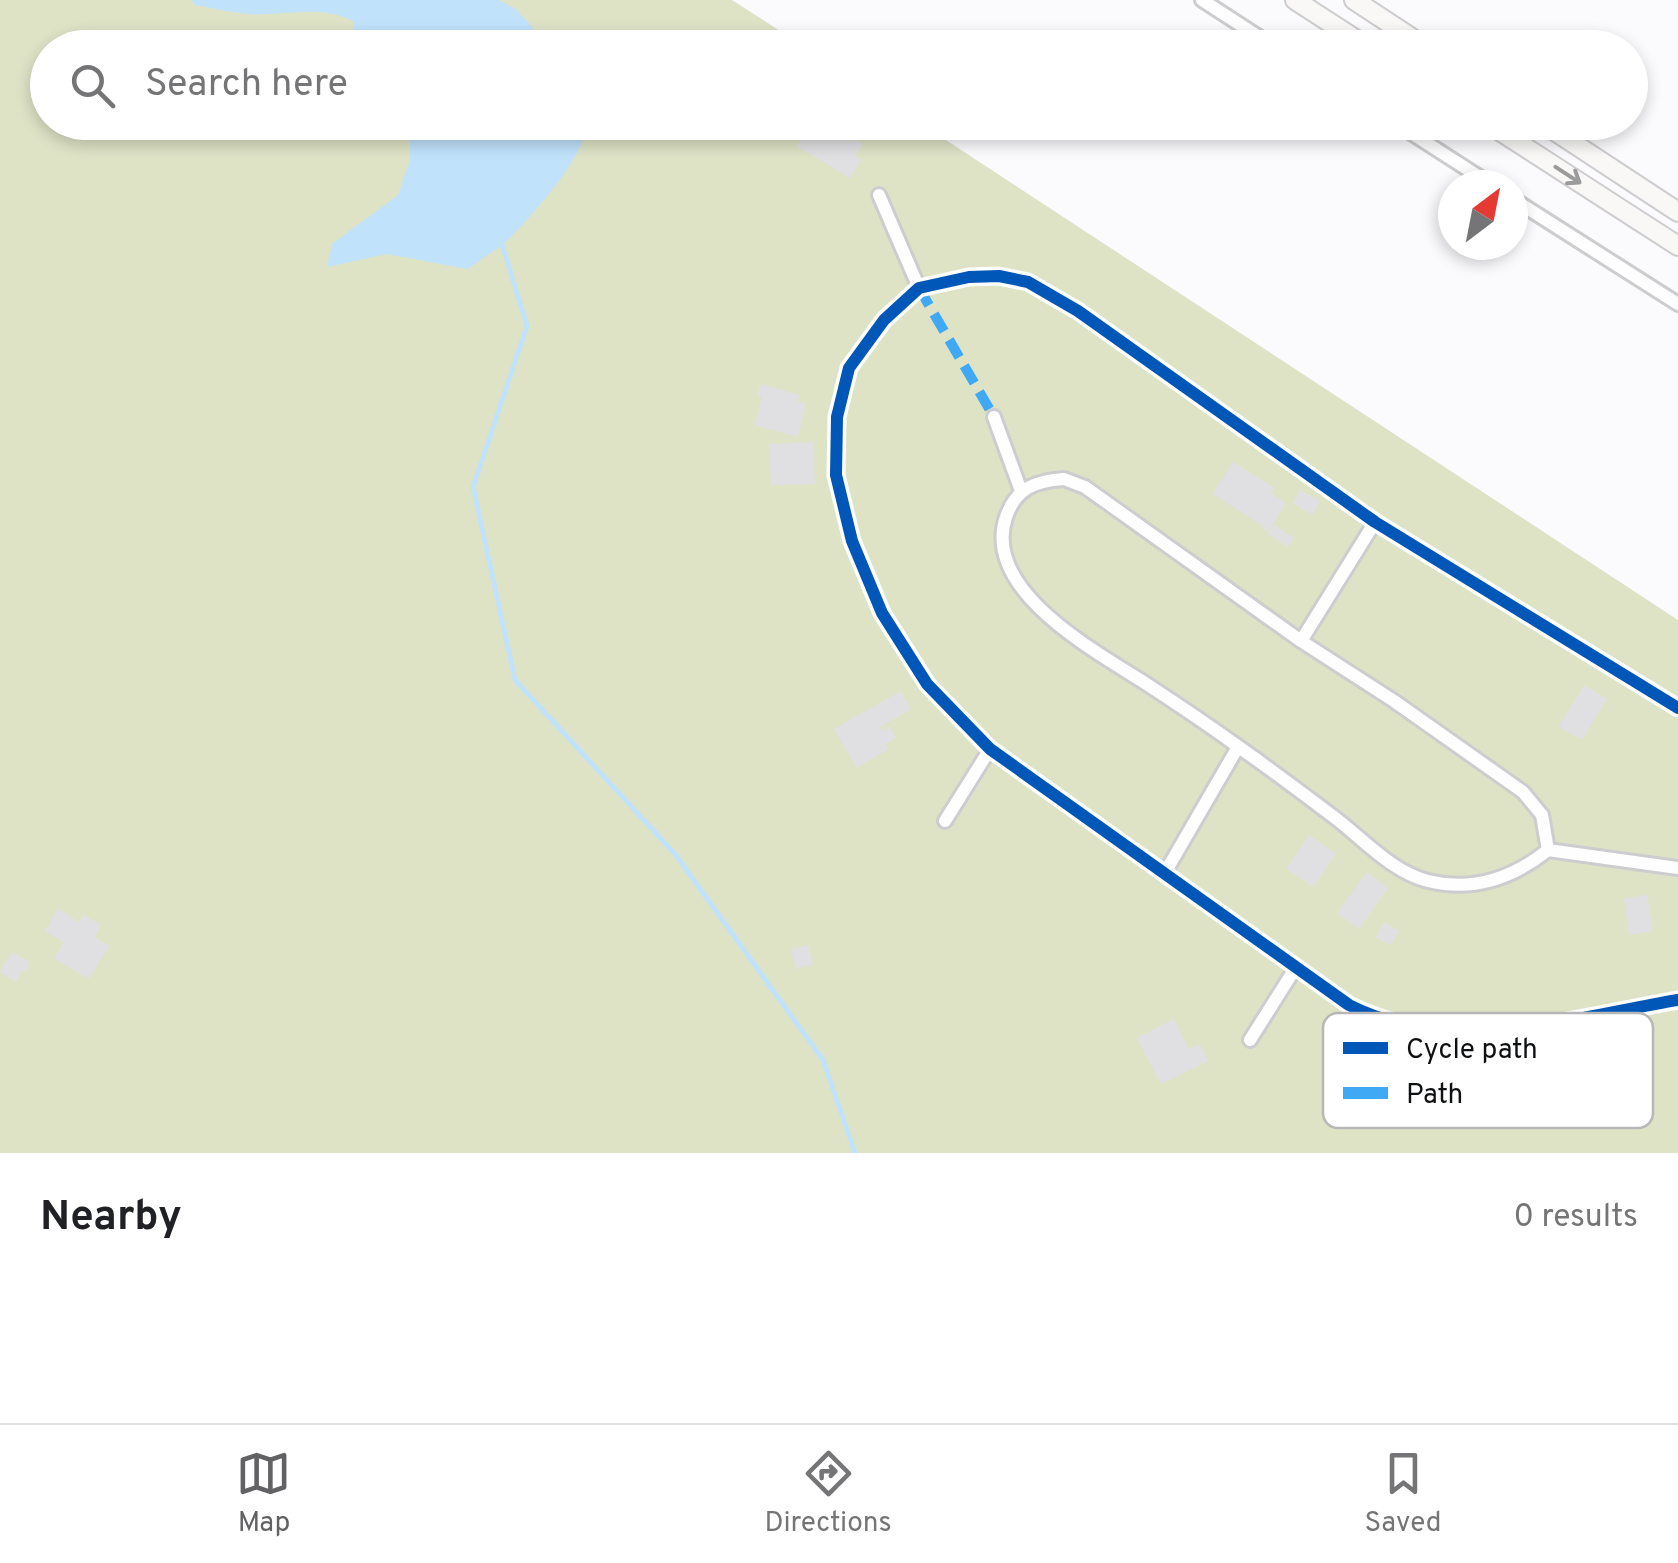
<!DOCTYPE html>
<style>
:root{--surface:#fff;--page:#f2f2f2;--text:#202124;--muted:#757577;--line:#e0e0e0;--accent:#626265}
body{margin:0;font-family:Overpass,sans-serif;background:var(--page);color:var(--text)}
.compass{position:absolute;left:1438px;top:170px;width:90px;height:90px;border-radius:50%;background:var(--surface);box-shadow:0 5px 15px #0003;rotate:32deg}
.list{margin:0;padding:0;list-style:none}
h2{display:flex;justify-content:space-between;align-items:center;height:130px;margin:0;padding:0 40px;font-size:42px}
h2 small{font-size:32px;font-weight:400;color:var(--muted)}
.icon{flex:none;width:55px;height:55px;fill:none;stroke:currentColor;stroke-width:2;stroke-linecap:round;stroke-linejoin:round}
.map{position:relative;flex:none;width:1678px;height:1153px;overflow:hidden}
.search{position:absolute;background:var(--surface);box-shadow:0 5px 15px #0003;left:30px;right:30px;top:30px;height:110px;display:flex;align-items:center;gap:25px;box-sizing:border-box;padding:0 35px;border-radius:55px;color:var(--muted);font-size:38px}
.sheet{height:270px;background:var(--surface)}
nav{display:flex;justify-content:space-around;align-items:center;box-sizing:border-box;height:140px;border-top:2px solid var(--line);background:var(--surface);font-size:28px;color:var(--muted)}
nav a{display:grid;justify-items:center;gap:5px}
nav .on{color:var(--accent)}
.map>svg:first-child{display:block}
.green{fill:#dee3c6}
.water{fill:#c0e2fb}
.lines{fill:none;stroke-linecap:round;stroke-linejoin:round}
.stream{stroke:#c0e2fb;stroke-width:5}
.building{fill:#e0e0e2}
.street-casing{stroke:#cdcdcf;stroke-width:18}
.secondary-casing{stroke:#cdcdcf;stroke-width:22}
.street{stroke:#fefeff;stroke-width:12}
.secondary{stroke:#f9f8f6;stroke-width:18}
.quiet{stroke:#3fa9f5;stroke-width:10;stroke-dasharray:20 10;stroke-linecap:butt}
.cycleway-casing{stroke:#fff;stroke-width:19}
.cycleway{stroke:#0057b8;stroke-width:12}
.oneway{stroke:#9b9b9b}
.key{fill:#fff;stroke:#b7b7b8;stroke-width:2.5}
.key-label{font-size:28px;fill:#0f1012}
</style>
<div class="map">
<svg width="1678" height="1153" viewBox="0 0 1678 1153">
<rect width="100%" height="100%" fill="#fbfbfe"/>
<path class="green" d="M0,0h732l73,47 -757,1v74l872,1 758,497v533h-1678z"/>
<path class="water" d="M191,0h308l17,9 34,38h-195l-2,-26c-33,-17 -68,-5 -103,-7 -18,-1 -37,-6 -55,-9z
M410,123h177c-1,32 -52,89 -74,112 -13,13 -30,23 -45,34l-81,-15 -60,13 5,-23 66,-49 12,-35z"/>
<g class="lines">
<path class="stream" d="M500,238l27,88 -54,161 42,193 160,174 148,206 32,93"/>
</g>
<path class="building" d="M811,122h41l11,7 -7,11 7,4 -8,12 6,4 -11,18 -53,-32z
M761,384l39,11 -2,7 8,2 -8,33 -43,-12 7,-28 -5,-1z
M813,442l2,42 -44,1 -2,-41z
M1233,462l42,26 -4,5 15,10 -18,29 -6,-4 1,-2 -50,-32z
M1301,490l19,11 -7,14 -20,-12z
M1274,525l20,13 -6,9 -19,-13z
M1584,685l23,14 -25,41 -23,-14z
M901,691l10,18 -31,18 2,4 7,-4 7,11 -11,6 3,5 -31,19 -23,-39z
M1309,835l27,19 -23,33 -27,-19z
M1367,872l21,16 -29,41 -22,-16z
M1647,895l6,36 -24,4 -5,-36z
M58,908l21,14 5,-7 17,10 -7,12 15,9 -20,33 -35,-21 10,-16 -19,-11z
M1384,922l15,9 -9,14 -14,-8z
M808,945l5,19 -17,5 -5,-20z
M12,952l17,10 -3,10 -3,-2 -7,12 -16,-10z
M1174,1019l15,30 11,-5 8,17 -47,23 -24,-46z"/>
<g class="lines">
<defs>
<path id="street" d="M1202,0l74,48
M1394,122l98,63
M879,195l40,93
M1513,199l165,105
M994,417l27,74
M1064,479l21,8 216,154 93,60 129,91 19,23 6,35c-35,28 -75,42 -120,31 -36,-9 -65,-42 -94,-64 -32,-24 -65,-49 -98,-72 -29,-21 -59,-41 -88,-60 -51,-33 -167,-94 -142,-168 10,-29 29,-36 58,-38z
M1301,641l74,-119
M1678,708l-303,-186 -297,-211 -50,-29 -29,-6 -30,1 -50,11 -35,32 -35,48 -12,49 -1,58 16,66 30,72 45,71 63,65 359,256c102,52 222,13 329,-5
M945,821l45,-72
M1548,850l130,18
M1166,871l72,-124
M1250,1040l46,-73"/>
<path id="secondary" d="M1295,0l74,48
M1354,0l73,48
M1486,122l192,124
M1541,122l137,90"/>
</defs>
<use href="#street" class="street-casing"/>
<use href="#secondary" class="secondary-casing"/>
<use href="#street" class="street"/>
<use href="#secondary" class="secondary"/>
<path class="quiet" d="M919,288l75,129"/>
<defs>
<path id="cycleway" d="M1678,708l-303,-186 -297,-211 -50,-29 -29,-6 -30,1 -50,11 -35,32 -35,48 -12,49 -1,58 16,66 30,72 45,71 63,65 359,256c102,52 222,13 329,-5"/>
</defs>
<use href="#cycleway" class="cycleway-casing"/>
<use href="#cycleway" class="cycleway"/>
</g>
<defs><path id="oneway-shaft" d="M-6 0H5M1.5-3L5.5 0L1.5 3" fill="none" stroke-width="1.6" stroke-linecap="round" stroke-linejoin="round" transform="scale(2.5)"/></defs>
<use class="oneway" href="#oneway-shaft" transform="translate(1568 175) rotate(33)"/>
<rect x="1323" y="1013" width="330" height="115" rx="15" class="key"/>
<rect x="1343" y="1042" width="45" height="12" fill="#0057b8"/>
<rect x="1343" y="1087" width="45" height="12" fill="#3fa9f5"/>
<g class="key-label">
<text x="1406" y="1058">Cycle path</text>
<text x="1406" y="1103">Path</text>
</g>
</svg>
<svg class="compass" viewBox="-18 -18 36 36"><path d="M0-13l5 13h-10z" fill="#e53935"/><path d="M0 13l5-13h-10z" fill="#757577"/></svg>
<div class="search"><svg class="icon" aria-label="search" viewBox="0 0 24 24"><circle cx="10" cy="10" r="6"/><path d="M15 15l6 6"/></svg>Search here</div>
</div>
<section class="sheet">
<h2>Nearby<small>0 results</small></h2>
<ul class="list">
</ul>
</section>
<nav>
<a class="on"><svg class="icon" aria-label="map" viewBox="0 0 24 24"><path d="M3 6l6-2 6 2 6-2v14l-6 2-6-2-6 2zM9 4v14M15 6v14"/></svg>Map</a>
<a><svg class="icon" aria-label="directions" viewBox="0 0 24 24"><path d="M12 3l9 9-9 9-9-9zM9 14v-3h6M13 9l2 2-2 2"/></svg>Directions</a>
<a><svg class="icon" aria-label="saved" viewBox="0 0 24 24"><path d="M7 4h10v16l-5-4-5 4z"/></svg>Saved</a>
</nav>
